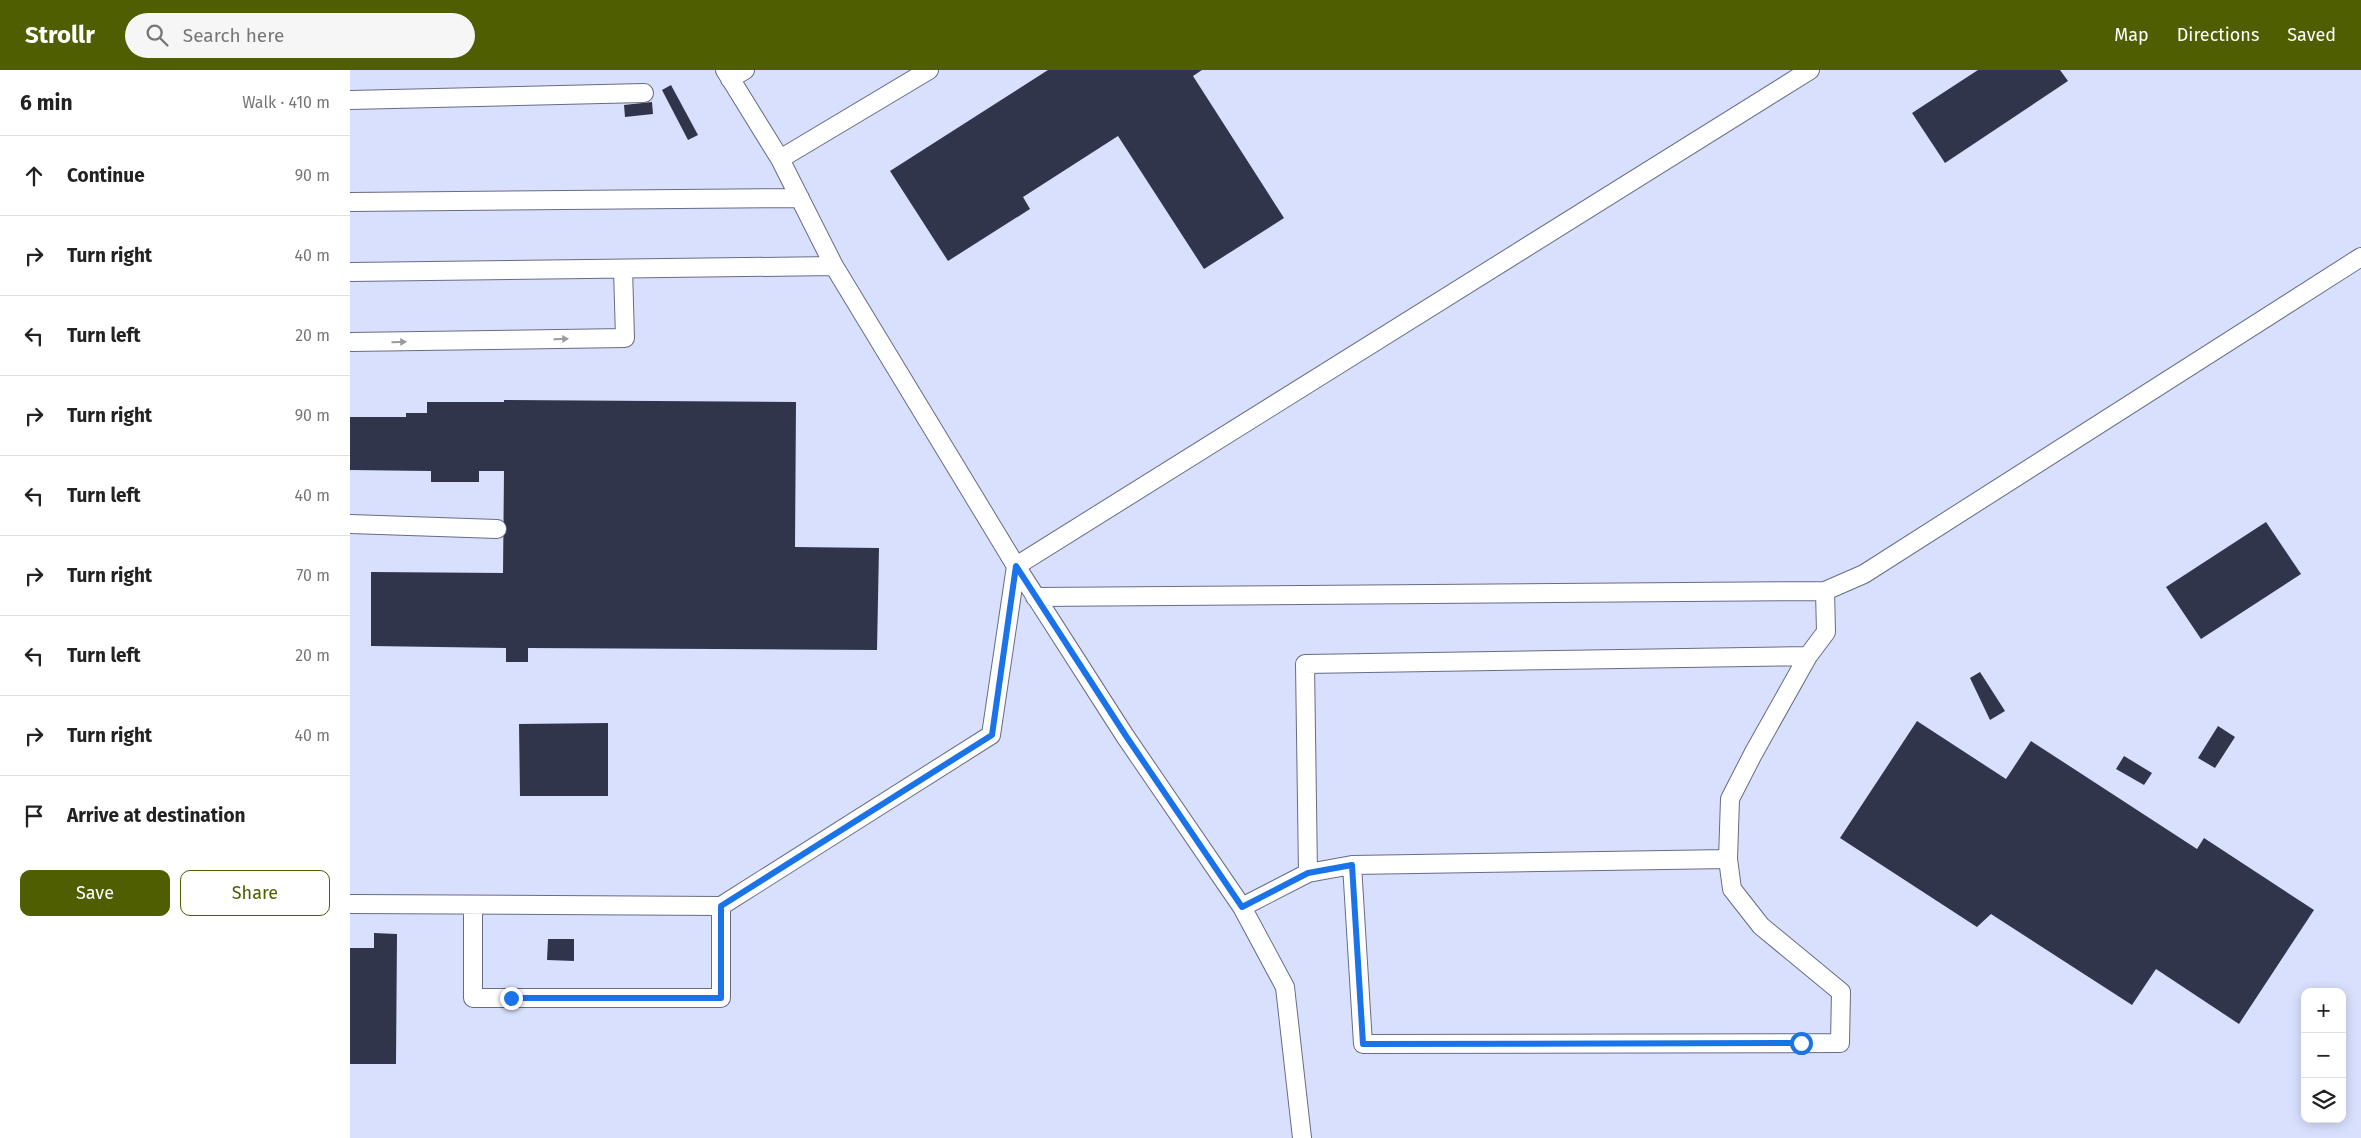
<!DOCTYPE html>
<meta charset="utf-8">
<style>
:root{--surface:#fff;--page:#f6f6f6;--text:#222;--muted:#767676;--line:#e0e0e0;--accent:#4e5e00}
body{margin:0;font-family:"Fira Sans",sans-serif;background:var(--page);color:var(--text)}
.controls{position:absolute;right:15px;bottom:15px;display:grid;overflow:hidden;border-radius:10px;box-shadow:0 2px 12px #0003}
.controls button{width:45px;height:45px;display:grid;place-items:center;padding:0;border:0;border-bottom:1px solid var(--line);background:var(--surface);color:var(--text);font:25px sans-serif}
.stop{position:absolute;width:15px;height:15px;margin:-11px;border:4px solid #1a73e8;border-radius:50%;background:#fff}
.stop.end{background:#1a73e8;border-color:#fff;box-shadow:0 1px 5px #0008}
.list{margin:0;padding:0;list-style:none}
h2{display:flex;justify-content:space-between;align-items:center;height:65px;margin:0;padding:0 20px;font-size:21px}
h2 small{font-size:16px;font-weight:400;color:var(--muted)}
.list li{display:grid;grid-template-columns:32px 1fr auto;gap:15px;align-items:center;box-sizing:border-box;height:80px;padding:0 20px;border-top:1px solid var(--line)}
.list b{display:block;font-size:19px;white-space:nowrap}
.list em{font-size:16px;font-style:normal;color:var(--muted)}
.actions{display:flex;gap:10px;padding:15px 20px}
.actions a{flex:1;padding:11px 0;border:1px solid var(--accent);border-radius:10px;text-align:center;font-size:18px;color:var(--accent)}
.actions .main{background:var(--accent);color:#fff}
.icon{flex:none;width:28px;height:28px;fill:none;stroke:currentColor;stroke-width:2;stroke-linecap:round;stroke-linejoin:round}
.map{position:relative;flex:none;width:2011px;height:1068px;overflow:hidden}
header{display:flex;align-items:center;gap:30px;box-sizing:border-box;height:70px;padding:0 25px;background:var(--accent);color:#fff}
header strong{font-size:24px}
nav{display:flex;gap:28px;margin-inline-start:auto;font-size:18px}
.search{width:350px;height:45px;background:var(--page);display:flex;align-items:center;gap:12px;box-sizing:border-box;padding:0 18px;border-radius:28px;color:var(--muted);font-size:19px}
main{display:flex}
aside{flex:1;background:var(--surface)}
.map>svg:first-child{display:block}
.building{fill:#30354c}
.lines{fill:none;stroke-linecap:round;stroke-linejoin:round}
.lane-casing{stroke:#666c86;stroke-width:20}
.lane{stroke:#fff;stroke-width:18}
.oneway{fill:#9a9ba0}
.route{stroke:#1a73e8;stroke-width:6}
</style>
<header>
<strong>Strollr</strong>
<div class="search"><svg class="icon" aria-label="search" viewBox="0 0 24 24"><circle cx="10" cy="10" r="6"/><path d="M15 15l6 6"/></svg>Search here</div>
<nav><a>Map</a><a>Directions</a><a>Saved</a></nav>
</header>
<main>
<aside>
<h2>6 min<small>Walk · 410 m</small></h2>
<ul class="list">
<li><svg class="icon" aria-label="ahead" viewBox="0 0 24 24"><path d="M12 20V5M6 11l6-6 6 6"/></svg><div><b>Continue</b></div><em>90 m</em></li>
<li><svg class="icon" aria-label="right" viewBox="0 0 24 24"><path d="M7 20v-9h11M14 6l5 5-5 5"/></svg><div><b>Turn right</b></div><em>40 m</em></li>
<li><svg class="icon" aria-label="left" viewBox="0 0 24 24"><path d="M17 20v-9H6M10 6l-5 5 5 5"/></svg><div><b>Turn left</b></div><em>20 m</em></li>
<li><svg class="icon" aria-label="right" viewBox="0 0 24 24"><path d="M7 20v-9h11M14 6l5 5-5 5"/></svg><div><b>Turn right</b></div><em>90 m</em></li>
<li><svg class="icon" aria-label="left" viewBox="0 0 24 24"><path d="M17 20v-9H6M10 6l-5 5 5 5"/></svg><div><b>Turn left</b></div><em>40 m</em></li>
<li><svg class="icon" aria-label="right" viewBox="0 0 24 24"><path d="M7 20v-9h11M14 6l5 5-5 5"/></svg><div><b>Turn right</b></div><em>70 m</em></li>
<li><svg class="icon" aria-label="left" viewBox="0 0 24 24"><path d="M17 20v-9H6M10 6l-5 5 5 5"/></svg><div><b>Turn left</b></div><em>20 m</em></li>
<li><svg class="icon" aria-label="right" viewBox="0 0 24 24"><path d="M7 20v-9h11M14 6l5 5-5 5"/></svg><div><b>Turn right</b></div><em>40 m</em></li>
<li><svg class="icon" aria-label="arrive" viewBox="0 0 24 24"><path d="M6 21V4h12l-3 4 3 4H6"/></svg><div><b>Arrive at destination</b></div></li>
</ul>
<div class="actions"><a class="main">Save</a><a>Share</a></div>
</aside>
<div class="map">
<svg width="2011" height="1068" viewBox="0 0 2011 1068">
<rect width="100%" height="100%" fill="#d9e0fd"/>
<path class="building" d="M698,0h154l-9,6 91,142 -80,51 -86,-133 -95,61 7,12 -82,52 -58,-90z
M1628,0h82l8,11 -123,82 -33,-50z
M321,15l27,50 -10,5 -26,-50z
M302,32l1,12 -28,3 -1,-12z
M154,330l292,2 -1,145 84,1 -2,102 -349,-2v14h-22v-14l-135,-2v-74l132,1 1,-102h-25v11h-48v-11l-81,-1v-53h56v-4h21v-11h77z
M1916,452l35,52 -100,65 -35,-52z
M1630,602l25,39 -15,9 -20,-42z
M1567,651l89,58 25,-38 166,108 7,-11 110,72 -75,114 -83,-55 -24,36 -141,-91 -14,13 -137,-89z
M258,653v73h-88l-1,-72z
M1868,656l17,11 -20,31 -17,-10z
M1774,686l28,17 -8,12 -28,-16z
M24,863l23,1 -1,130h-46v-116h24z
M198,869h26v22l-27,-1z"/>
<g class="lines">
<defs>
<path id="lane" d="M375,0l55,89
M579,0l-149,89 54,107 182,300 109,170 117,171 43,80 17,151
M380,9l15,-9
M0,30l294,-7
M0,132l450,-4
M0,202l484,-6
M0,272l275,-4 -2,-69
M0,454l147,5
M685,527l790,-6 39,-17 497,-317
M1002,795l11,179 477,-1 1,-51 -80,-66 -29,-37 -4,-30 2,-60 23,-45 55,-98 18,-24 -1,-41
M958,803l-3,-209 503,-8
M0,834l371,2 270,-171 25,-169 794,-496
M123,836v92h248v-92
M892,837l66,-34 44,-8 376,-6"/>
</defs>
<use href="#lane" class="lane-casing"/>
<use href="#lane" class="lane"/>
</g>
<defs><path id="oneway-solid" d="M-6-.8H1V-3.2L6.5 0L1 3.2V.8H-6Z" transform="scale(1.25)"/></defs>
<g class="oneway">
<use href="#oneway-solid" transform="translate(211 269) rotate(-1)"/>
<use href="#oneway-solid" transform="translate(49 272) rotate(-1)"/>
</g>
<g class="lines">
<path class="route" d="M161,928h210v-92l271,-171 24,-169 110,170 116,171 66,-34 44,-8 11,179 438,-1"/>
</g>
</svg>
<div class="controls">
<button>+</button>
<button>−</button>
<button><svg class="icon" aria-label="layers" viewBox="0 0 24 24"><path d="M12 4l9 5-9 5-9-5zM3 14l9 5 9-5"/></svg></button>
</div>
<div class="stop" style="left:1451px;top:973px"></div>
<div class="stop end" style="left:161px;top:928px"></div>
</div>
</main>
